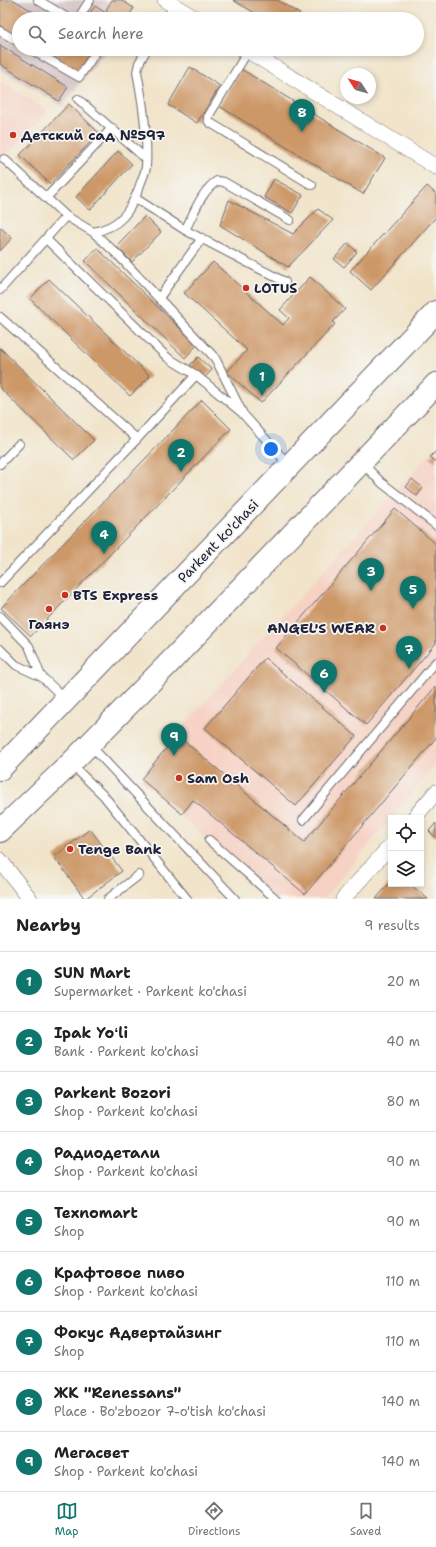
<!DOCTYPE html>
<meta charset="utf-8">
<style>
:root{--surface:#fff;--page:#f2f2f2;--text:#202124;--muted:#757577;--line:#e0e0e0;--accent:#0f766e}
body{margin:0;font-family:"Shantell Sans",sans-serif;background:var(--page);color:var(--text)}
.controls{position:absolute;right:12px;bottom:12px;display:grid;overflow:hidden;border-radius:0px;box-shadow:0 2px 6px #0003}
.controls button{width:36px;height:36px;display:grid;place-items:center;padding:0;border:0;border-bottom:1px solid var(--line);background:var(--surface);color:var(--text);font:20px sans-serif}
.compass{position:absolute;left:340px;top:68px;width:36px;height:36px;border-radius:50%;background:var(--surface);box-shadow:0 2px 6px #0003;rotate:306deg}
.you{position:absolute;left:271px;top:449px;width:14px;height:14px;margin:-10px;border:3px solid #fff;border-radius:50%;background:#1a73e8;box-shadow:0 0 0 6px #1a73e833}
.badge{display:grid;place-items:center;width:26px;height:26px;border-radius:50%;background:var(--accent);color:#fff;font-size:13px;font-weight:700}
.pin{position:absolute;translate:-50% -33px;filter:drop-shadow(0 1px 2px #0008)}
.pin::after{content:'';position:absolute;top:21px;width:14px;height:12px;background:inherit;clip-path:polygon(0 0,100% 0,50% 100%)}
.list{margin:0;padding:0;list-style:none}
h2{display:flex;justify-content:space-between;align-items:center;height:52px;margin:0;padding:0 16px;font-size:17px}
h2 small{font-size:13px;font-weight:400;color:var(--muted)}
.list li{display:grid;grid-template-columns:26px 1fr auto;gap:12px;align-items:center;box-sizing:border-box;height:60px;padding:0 16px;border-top:1px solid var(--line)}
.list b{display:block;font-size:15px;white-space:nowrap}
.list p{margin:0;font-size:13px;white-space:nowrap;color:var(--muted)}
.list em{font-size:13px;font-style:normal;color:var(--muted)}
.icon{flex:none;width:22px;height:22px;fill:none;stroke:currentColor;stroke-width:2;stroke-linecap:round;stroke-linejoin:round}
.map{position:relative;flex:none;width:436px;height:899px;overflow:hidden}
.search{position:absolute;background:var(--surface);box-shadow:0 2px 6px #0003;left:12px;right:12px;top:12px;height:44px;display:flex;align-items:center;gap:10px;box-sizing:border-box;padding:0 14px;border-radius:22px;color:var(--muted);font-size:15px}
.sheet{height:592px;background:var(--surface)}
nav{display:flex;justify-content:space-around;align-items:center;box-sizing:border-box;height:56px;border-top:1px solid var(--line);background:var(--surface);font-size:11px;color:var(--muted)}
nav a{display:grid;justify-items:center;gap:2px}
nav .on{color:var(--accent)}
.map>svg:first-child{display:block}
.built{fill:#f6d2c4}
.industrial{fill:#d1bfbe}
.building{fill:#cd9868}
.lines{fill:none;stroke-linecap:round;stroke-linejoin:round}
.service-casing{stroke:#6a666d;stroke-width:10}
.minor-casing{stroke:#6a666d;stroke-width:16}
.primary-casing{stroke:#6a666d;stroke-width:24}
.service{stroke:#fff;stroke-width:8}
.minor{stroke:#fff;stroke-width:15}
.primary{stroke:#fff;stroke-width:22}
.poi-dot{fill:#c8321e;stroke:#f6f6f2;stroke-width:1.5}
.labels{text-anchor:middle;stroke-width:3.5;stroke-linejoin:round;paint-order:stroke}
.poi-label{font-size:14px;font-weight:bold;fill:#22223b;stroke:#f6f6f2;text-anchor:start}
.street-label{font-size:14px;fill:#22223b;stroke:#f6f6f2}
</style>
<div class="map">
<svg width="436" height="899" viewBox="0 0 436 899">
<rect width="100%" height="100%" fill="#f6f6f2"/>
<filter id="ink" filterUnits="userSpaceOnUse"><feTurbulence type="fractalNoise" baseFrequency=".025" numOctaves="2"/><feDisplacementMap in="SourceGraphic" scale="8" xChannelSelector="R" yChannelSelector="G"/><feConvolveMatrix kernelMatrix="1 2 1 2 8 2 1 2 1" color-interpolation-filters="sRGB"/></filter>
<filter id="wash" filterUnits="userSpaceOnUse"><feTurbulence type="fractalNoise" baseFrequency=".012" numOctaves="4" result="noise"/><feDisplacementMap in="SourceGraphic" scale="16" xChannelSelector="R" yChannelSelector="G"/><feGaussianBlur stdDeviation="0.9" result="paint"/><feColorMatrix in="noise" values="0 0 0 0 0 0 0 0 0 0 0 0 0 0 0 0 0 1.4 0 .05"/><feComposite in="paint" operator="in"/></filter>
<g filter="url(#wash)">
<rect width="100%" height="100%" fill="#f1e4ca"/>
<path class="built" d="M0,81l48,30 -48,52z
M436,447v317l-112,135h-49l-136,-120 37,-45z"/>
<path class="industrial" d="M0,0h103l29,17 -1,2h-112v30h88l-45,57 -62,-37z"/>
<g id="blocks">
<path class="building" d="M0,0h14l31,19h-26v19l-19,-12z
M112,0h9l13,8 -7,11h-7l-14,-9z
M233,0h44l23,14 -3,5h-32z
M95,6l20,13 -29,-1z
M0,45l68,42 -9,14 -59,-37z
M37,49h55l-16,25z
M190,67l30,19 -23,37 -29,-18z
M241,69l144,89 -22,36 -144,-88z
M69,104l30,29 -49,51 -30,-29z
M118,151l14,13 -42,46 -14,-13z
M274,179l29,16 -11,18 -28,-16z
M427,186l9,8v23l-65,73 -21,-19z
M229,200l64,34 25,-25 15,11 -45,47 -68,-42z
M145,216l16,16 -29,30 -16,-16z
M0,227l12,11 -12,13z
M348,243l9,9 -13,15 -10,-8z
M97,248l100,97 -12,13 -100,-97z
M213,262l70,63 6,-7 -9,-8 30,-33 35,32 -12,13 2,2 -74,79 -34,-31 20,-22 -63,-57z
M49,279l101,97 -20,20 -100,-97z
M0,348l94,92 -20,20 -74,-72z
M198,357l14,13 -8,8 -14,-13z
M202,400l29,29 -200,207 -30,-28z
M436,451v11l-6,-5z
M412,479l11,9 -6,8 -11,-9z
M395,509l41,35v99l-70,82 -90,-77z
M265,658l91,78 -60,70 -91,-78z
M436,686v52l-131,156 -112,-94 -11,14 -41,-35 36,-44 127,107z
M436,823v15l-7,-7z
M90,829l32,42 -37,28 -31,-42z
M391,881v3h19l18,15h-52z"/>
</g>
</g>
<g filter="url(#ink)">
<use href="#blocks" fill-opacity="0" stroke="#6a666d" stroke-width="1"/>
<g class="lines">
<defs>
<path id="service" d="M38,0l31,19
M78,19l12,-19
M166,19l8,-13
M0,31l19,11
M30,49l49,28 19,-28
M248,51l-40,66 1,5 103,63
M78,99l68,60
M4,159l62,57
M46,198l66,-70
M135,198l50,32 100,52
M185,230c9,-16 16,-39 32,-49l7,1 66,38
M93,232c27,-5 37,-20 46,-44 2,-7 6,-14 7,-21 2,-31 -3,-64 -9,-95l2,-9 8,-14
M46,239l122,119 28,17
M0,290l66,-74 27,16 25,23 97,103 28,56 46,51
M159,298l43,-60
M0,317l137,122
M362,463l20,20 54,42
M0,464l19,-20
M0,583l137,-144 59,-64 45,37
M0,616l29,30 12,30 24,23
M0,649l16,16 26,12
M90,745l145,154
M71,764l33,32 83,103
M303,820l133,-158
M209,840l67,59
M108,899l31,-24"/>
<path id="minor" d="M165,0l31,19
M245,49l191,118
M414,818l22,-26
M0,860l30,39
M343,899l48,-54"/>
<path id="primary" d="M0,769l436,-457
M0,831l70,-67 101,-103 265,-277"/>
</defs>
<use href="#service" class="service-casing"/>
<use href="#minor" class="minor-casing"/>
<use href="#primary" class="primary-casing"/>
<use href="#service" class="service"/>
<use href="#minor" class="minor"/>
<use href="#primary" class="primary"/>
</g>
</g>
<g class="poi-dot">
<circle cx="13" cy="135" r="4"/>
<circle cx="246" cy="288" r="4"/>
<circle cx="65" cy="595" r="4"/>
<circle cx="49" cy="609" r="4"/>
<circle cx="383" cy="628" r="4"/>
<circle cx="179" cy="778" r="4"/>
<circle cx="70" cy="849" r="4"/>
</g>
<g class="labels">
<g class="poi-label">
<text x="21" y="140">Детский сад №597</text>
<text x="254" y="293">LOTUS</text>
<text x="73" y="600">BTS Express</text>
<text x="49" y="629" text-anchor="middle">Гаянэ</text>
<text x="375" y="633" text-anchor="end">ANGEL'S WEAR</text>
<text x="187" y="783">Sam Osh</text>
<text x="78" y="854">Tenge Bank</text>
</g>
<g class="street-label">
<text transform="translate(218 541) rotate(-46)" y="5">Parkent ko'chasi</text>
</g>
</g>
</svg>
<div class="controls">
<button><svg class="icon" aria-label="locate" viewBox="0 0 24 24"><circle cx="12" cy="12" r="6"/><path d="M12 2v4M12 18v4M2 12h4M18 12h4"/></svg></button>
<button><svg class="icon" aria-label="layers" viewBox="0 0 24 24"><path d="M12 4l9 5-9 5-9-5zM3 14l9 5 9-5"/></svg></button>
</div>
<svg class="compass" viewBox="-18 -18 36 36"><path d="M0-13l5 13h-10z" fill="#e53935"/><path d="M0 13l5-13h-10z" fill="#757577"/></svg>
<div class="you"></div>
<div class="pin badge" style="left:262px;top:396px">1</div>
<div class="pin badge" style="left:181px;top:472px">2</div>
<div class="pin badge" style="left:371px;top:591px">3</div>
<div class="pin badge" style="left:104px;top:554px">4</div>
<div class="pin badge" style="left:413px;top:609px">5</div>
<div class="pin badge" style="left:324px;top:693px">6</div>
<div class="pin badge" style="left:409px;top:669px">7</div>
<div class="pin badge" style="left:302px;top:132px">8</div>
<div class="pin badge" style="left:174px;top:756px">9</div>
<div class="search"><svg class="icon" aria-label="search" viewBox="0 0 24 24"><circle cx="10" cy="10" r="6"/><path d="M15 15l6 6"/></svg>Search here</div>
</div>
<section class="sheet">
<h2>Nearby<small>9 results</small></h2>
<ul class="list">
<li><span class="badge">1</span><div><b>SUN Mart</b><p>Supermarket · Parkent ko'chasi</p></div><em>20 m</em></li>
<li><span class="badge">2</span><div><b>Ipak Yoʻli</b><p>Bank · Parkent ko'chasi</p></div><em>40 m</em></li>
<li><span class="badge">3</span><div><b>Parkent Bozori</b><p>Shop · Parkent ko'chasi</p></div><em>80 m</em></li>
<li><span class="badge">4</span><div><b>Радиодетали</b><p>Shop · Parkent ko'chasi</p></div><em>90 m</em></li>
<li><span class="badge">5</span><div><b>Texnomart</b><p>Shop</p></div><em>90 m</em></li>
<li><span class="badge">6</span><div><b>Крафтовое пиво</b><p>Shop · Parkent ko'chasi</p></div><em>110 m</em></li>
<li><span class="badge">7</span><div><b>Фокус Адвертайзинг</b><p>Shop</p></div><em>110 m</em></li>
<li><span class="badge">8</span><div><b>ЖК &quot;Renessans&quot;</b><p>Place · Bo'zbozor 7-o'tish ko'chasi</p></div><em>140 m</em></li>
<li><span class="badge">9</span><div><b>Мегасвет</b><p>Shop · Parkent ko'chasi</p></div><em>140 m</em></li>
</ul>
</section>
<nav>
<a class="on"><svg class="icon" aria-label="map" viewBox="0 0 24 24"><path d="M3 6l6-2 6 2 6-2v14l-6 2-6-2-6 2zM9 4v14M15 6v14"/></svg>Map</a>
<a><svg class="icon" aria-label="directions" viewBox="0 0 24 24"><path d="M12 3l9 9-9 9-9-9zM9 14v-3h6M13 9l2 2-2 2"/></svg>Directions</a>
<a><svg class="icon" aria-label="saved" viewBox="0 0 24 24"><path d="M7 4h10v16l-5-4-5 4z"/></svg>Saved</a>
</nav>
